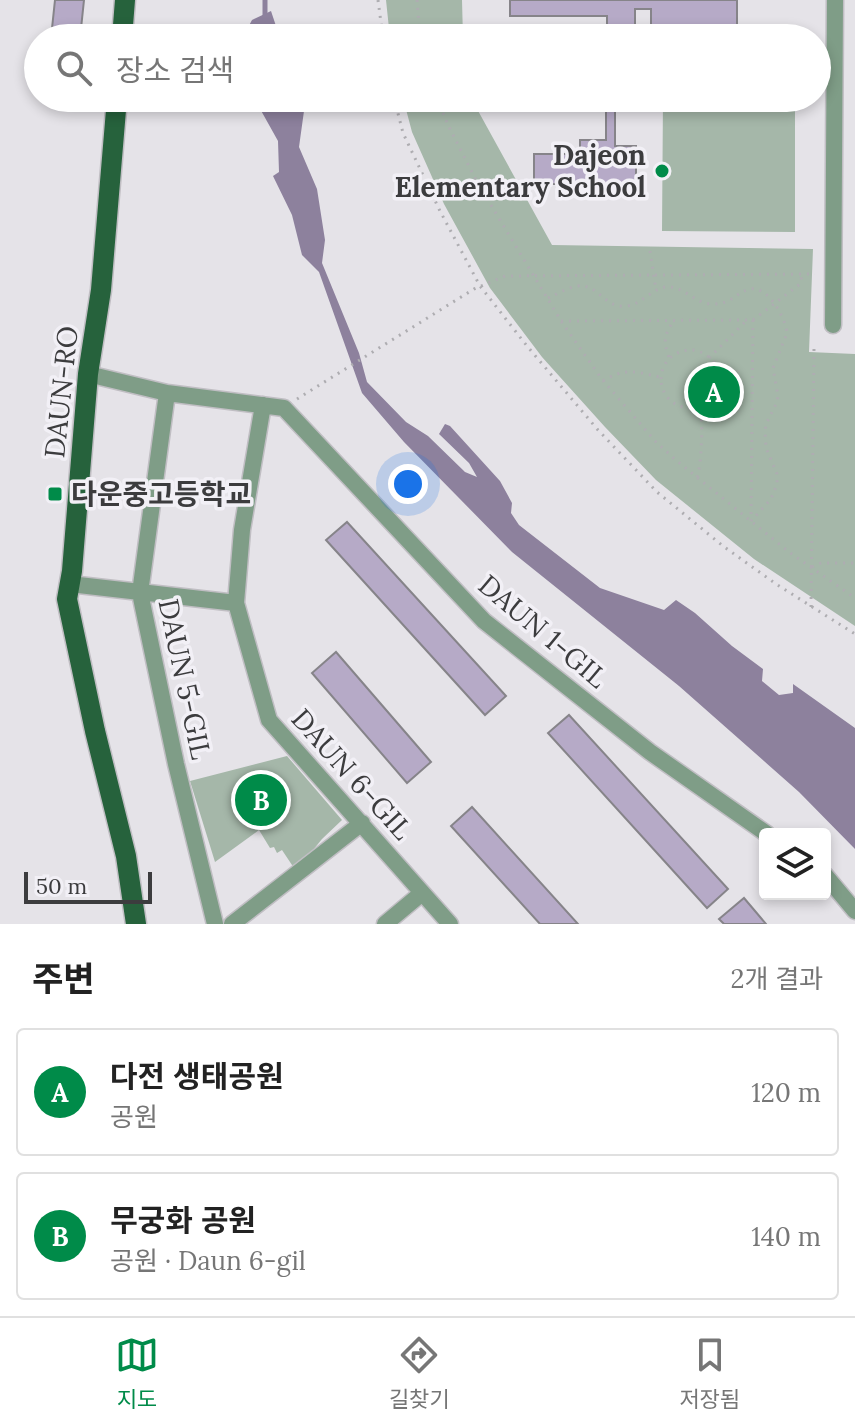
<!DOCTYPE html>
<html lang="ko">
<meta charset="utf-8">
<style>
:root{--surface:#fff;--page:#f6f6f6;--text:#222;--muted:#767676;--line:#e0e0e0;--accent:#008b49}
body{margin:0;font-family:Lora,"Noto Sans KR",serif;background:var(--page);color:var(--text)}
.controls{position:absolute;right:24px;bottom:24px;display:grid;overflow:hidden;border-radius:8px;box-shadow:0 4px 12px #0003}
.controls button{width:72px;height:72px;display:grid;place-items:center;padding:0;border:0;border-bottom:2px solid var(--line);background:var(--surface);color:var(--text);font:40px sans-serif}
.scale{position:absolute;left:24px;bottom:20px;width:128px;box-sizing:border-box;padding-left:8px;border:4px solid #3c3c3e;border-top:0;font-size:22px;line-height:28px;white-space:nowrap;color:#3c3c3e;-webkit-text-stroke:6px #f2f0f6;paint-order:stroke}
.you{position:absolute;left:408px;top:484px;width:28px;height:28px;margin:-20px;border:6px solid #fff;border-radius:50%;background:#1a73e8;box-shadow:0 0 0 12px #1a73e833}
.badge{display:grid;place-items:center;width:52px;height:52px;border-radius:50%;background:var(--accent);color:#fff;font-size:26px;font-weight:700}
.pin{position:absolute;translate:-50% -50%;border:4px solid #fff;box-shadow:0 2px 8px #0006}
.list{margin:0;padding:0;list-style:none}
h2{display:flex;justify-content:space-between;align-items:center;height:104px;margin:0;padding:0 32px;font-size:34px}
h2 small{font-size:26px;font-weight:400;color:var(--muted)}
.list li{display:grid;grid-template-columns:52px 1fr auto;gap:24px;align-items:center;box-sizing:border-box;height:128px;margin:0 16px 16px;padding:0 16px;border:2px solid var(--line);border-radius:8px}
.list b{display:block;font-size:30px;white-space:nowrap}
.list p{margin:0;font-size:26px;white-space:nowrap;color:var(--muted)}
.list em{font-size:26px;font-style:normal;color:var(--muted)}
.icon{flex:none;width:44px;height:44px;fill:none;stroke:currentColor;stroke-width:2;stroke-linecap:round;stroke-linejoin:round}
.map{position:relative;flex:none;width:855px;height:924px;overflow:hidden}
.search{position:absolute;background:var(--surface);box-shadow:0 4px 12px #0003;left:24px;right:24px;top:24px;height:88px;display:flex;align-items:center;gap:20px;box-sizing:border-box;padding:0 28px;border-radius:44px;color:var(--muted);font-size:30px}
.sheet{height:392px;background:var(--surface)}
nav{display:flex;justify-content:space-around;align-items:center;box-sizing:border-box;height:112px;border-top:2px solid var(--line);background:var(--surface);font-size:22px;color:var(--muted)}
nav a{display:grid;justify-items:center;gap:4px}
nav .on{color:var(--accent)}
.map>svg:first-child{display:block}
.green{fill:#a5b7a9}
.water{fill:#8d819d}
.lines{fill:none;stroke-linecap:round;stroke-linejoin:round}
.stream{stroke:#8d819d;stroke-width:5}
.building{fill:#b6aac7;stroke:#868489;stroke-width:2}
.minor-casing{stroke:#c0bec3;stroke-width:19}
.primary-casing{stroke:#c0bec3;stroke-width:23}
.path{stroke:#aeadb1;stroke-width:3;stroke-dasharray:2 6;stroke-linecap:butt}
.minor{stroke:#7f9d87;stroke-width:16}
.primary{stroke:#26623c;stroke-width:20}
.poi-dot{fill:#008b49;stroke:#f2f0f6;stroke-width:3}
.labels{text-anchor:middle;stroke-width:7;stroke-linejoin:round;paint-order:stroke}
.poi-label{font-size:28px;font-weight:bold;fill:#3c3c3e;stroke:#f2f0f6;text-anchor:end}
.street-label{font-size:28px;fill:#3c3c3e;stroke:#f2f0f6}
</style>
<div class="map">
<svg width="855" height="924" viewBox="0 0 855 924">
<rect width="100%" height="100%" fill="#e5e3e8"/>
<path class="green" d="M386,0h76l1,38h-73z
M403,98h68l81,147 261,4 -4,103 46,2v272l-101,-67 -98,-79 -51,-53 -63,-70 -52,-69 -46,-84 -32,-72z
M663,98h132v134l-133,-1z
M287,756l55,64 -20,19 -26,32 -14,-21 -5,3 -3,-6 -4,1 -11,-18 -44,32 -25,-81z"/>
<path class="water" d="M271,11l9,27h-36v-3l8,-15z
M254,98h46l4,13 -5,36 18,42 8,51 -3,23 37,90 8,29 39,40 22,14 37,36 12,5 -8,-14 -30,-29 6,-10 5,2 50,55 12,22 -1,10 8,12 81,63 64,22 12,-10 19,13 37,33 31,23 -1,12 17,14 14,-2v-9l62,44v121l-56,-57 -120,-106 -167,-134 -108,-110 -42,-49 -43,-121 -17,-17 -10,-40 -19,-39 6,-4 -1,-31z"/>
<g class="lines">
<path class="stream" d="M265,0v19"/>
</g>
<path class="building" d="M55,0h29l-4,38h-29z
M510,0h227v25h-86v-16h-16v29h-28v-22h-97z
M521,98h94v48h21v38h-102v-30h46v-14h26v-39h-85z
M347,522l159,174 -21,19 -159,-175z
M336,652l95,110 -24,21 -95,-110z
M569,715l159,174 -21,19 -159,-175z
M472,807l106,117h-38l-89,-98z
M744,898l22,26h-42l-5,-5z"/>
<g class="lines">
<defs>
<path id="minor" d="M833,325l2,-325
M88,374l79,19 117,15 200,213 166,131 117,82
M167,393l-27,200 36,171 39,160
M263,405l-21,125 -6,73 33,117 181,204
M70,584l166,19
M825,875l30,36
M232,924l130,-101
M385,924l37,-31"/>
<path id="primary" d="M122,38l3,-38
M117,98l-16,192 -13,84 -16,197 -5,28 28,132 31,125 10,68"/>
</defs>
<use href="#minor" class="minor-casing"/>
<use href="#primary" class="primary-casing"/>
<path class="path" d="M378,0l5,38
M417,0l3,38
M394,98l9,35 37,78 40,75 47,60 71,84 59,62 66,54 53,38 79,50
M437,98l11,27 29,57 84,139 40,57 54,63 22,20 112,91 66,46
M650,251l6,39
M548,298c9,-4 19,-10 29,-12 21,-3 28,23 49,20 15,-1 24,-16 39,-19 18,-2 29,16 46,17 21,1 25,-12 39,-15 18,-4 36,30 37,44l-14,35 5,28 -1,6 -11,22 -1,7 1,17 11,26v10l-6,15 -20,22
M753,320l47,-36 2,-9
M561,321l192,-1 -2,201
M661 379a29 29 0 1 1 58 0a29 29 0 1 1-58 0Z
M669,357c-6,-15 -5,-23 5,-36
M709,358l37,-37
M603,381c22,-14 34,-9 57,-4
M297,399l177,-110 31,-13 310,-2
M697,477c5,-13 6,-57 3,-71
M812,567l9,-4h34
M811,607l3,-258"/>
<use href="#minor" class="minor"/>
<use href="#primary" class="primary"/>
</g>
<g class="poi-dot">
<circle cx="662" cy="171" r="8"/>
<rect x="47" y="486" width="16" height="16" rx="4"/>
</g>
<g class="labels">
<g class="poi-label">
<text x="646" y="165">Dajeon<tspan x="646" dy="32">Elementary School</tspan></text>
<text x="71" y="504" text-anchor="start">다운중고등학교</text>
</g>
<g class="street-label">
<text transform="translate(61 392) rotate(-84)" y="10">DAUN-RO</text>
<text transform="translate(543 631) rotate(40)" y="10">DAUN 1-GIL</text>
<text transform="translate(185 679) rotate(78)" y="10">DAUN 5-GIL</text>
<text transform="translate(352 774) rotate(48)" y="10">DAUN 6-GIL</text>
</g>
</g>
</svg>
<div class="controls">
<button><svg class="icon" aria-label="layers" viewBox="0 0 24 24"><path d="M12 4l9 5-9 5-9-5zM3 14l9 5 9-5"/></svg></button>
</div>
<div class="scale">50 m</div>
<div class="you"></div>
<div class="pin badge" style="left:714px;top:392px">A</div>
<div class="pin badge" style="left:261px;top:800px">B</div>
<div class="search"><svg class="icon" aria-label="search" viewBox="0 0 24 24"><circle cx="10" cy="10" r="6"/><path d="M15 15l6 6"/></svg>장소 검색</div>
</div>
<section class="sheet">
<h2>주변<small>2개 결과</small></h2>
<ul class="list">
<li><span class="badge">A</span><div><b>다전 생태공원</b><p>공원</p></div><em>120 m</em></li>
<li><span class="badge">B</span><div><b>무궁화 공원</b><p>공원 · Daun 6-gil</p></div><em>140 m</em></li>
</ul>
</section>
<nav>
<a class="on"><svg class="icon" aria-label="map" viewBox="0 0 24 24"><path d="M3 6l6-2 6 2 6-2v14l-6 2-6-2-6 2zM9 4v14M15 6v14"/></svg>지도</a>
<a><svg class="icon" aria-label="directions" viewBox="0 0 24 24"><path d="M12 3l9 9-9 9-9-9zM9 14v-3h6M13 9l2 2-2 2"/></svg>길찾기</a>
<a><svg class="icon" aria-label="saved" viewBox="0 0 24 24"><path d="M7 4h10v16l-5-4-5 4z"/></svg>저장됨</a>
</nav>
